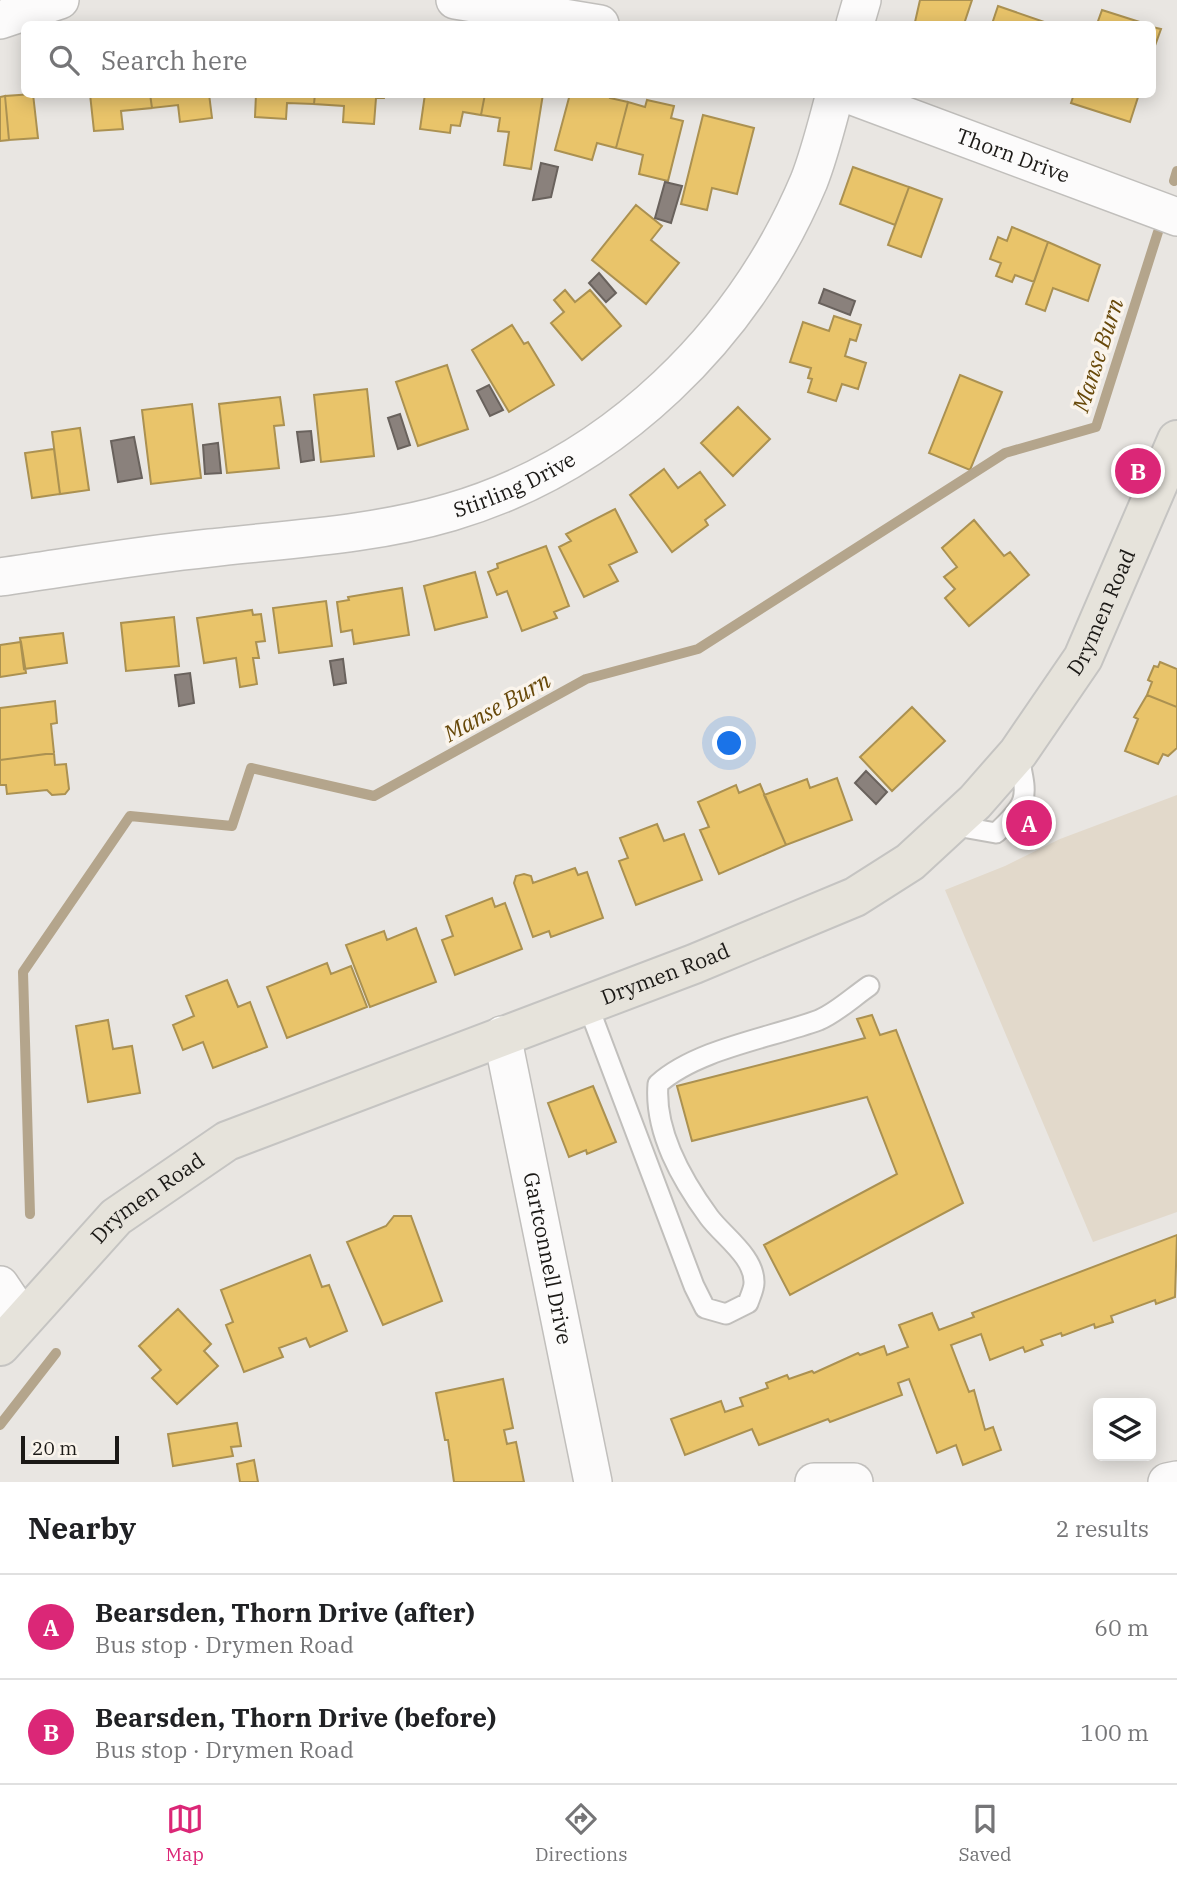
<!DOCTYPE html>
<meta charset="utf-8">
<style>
:root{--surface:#fff;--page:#f6f6f6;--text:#202124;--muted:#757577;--line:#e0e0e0;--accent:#db2777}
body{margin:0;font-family:"IBM Plex Serif",serif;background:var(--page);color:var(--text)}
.controls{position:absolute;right:21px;bottom:21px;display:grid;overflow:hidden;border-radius:10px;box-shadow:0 4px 18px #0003}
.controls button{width:63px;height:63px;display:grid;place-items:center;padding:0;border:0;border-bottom:2px solid var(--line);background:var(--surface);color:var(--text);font:35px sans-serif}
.scale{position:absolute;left:21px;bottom:18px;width:98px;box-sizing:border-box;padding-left:7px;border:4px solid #1b1916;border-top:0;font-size:19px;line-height:24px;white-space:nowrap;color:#1b1916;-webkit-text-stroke:5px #faf4ec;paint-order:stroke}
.you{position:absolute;left:730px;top:744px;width:24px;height:24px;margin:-18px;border:5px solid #fff;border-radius:50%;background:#1a73e8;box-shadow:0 0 0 10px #1a73e833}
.badge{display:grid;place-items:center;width:46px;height:46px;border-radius:50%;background:var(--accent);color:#fff;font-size:23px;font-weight:700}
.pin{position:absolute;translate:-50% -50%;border:4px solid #fff;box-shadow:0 2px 7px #0006}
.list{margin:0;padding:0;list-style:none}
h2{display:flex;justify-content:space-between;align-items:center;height:91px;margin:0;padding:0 28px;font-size:30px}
h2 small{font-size:23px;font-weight:400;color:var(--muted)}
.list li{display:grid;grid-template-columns:46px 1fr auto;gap:21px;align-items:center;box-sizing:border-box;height:105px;padding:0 28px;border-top:2px solid var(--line)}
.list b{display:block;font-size:26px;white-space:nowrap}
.list p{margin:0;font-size:23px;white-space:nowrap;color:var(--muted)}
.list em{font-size:23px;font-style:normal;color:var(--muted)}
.icon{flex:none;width:38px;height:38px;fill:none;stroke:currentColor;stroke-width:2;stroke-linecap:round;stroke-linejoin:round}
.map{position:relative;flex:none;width:1177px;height:1482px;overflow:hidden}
.search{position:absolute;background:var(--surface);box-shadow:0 4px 18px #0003;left:21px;right:21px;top:21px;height:77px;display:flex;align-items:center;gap:18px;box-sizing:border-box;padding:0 24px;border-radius:10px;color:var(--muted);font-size:26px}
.sheet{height:301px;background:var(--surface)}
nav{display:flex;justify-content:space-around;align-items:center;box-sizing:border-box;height:98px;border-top:2px solid var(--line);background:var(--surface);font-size:19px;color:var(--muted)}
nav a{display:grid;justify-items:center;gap:4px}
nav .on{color:var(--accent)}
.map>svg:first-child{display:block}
.green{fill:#e2d9cb}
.homes{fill:#e9c46a;stroke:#ab9151;stroke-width:2}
.industry{fill:#8a817c;stroke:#69625d;stroke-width:2}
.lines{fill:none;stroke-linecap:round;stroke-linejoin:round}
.stream{stroke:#b4a58c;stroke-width:10}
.service-casing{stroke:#c1bfbc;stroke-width:23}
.minor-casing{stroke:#c1bfbc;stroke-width:40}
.primary-casing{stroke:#c5c4c2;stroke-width:42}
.service{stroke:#fcfbfb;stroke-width:19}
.minor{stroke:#fcfbfb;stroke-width:37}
.primary{stroke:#e6e3db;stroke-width:38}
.labels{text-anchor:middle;stroke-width:7;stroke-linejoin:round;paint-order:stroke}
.street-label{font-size:21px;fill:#1b1916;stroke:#faf4ec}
.water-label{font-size:23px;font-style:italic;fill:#674809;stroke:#faf4ec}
</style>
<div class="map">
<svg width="1177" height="1482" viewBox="0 0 1177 1482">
<rect width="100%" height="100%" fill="#e9e6e2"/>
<path class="green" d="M1177,795v417l-84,30 -148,-352 60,-24 55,-27z"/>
<path class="homes" d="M920,0h52l-8,24 -49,-2z
M998,6l52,18h-58z
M1102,10l44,14h-49z
M1152,27l9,2 -9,25z
M33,94l5,44 -29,2 -4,-44z
M90,94h60l2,14 -31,3 2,18 -29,2z
M150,94h59l3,24 -32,4 -2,-17 -26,3z
M256,94h59l-1,10 -27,-1 -1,16 -31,-2z
M315,94h70l-1,4h-8l-2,26 -31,-2 1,-16 -30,-2z
M425,94h60l-4,21 -18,-3 -3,14 -9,-1 -1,8 -30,-4z
M485,94h58l-12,75 -27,-4 5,-33 -11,-1 2,-13 -19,-3z
M570,94h41l-1,4 18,4 -12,46 -19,-5 -5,17 -37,-10z
M1074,94h65l-9,28 -59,-19z
M5,96l4,44 -9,1v-44z
M647,100l27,6 -3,12 12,3 -15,60 -29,-7 4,-19 -27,-7 12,-46 17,5z
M703,115l51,13 -17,66 -25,-6 -5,22 -26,-6z
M853,167l56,20 -14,38 -55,-21z
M909,187l33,12 -21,58 -33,-12z
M636,205l26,21 -11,14 28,23 -33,41 -54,-44z
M1012,227l36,15 -14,40 -19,-7 -3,7 -16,-6 5,-13 -11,-4 8,-22 9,4z
M1048,242l52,23 -12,36 -35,-13 -8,23 -19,-7z
M565,290l10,12 15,-12 31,36 -39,34 -31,-37 13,-11 -10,-12z
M834,316l27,9 -5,16 -6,-2 -5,17 21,7 -8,26 -16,-5 -6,17 -28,-9 4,-13 -4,-1 3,-10 -21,-6 13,-40 26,9z
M512,325l12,19 4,-2 26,43 -45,27 -37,-62z
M447,365l21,64 -50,17 -22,-64z
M960,375l42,17 -32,78 -41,-17z
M367,389l7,67 -53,6 -7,-67z
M280,397l4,28 -10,1 5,42 -52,5 -8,-69z
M192,404l9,74 -50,6 -9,-74z
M738,407l32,32 -37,37 -32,-33z
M80,428l9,62 -29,4 -8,-62z
M54,449l6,45 -28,4 -7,-45z
M664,469l14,19 22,-16 25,33 -20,15 3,5 -36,27 -42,-57z
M615,509l22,43 -28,13 9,16 -34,16 -25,-50 12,-6 -5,-7z
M974,520l30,36 6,-4 19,23 -60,51 -24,-28 10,-9 -11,-12 13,-10 -15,-19z
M546,546l23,60 -15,6 3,6 -35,13 -15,-40 -10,4 -9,-23 10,-4 -1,-4z
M475,572l12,45 -52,13 -11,-44z
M402,588l7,47 -55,9 -2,-14 -11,2 -4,-30 12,-2 -1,-3z
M326,601l6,45 -53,7 -6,-45z
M252,610l1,5 8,-1 4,27 -9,1 3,16h-6l4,26 -17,3 -4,-29 -32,5 -7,-45z
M174,617l5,49 -53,5 -5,-48z
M63,633l4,30 -43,6 -4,-31z
M21,642l5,31 -26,4v-32z
M1160,662l17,7v38l-30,-12 5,-13 -4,-2 6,-14 4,1z
M1147,695l30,12v41l-9,8 -5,-2 -5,10 -33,-13 13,-32 -4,-2z
M55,701l2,22 -6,1 3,29 -54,7v-52z
M912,707l33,34 -53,50 -32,-34z
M54,753l1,12 11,-1 3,25 -4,5 -13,1 -5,-5 -40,4 -1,-9h-6v-25z
M837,778l15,42 -66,25 -22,-50 43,-16 3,9z
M760,784l26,61 -67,29 -19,-44 9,-3 -11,-25 38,-17 3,8z
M657,824l7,17 20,-7 18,46 -66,25 -17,-44 9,-3 -8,-20z
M575,868l3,7 9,-3 16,46 -52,19 -2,-6 -16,6 -19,-54 2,-7 8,-2 7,2 2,7z
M492,898l3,9 10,-4 17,46 -67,26 -13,-35 11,-4 -7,-20z
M416,928l20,54 -66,25 -24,-62 38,-14 3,9z
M327,963l4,11 20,-8 16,41 -80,31 -20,-51z
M227,980l11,27 12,-5 17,45 -54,21 -10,-26 -20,8 -10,-25 21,-9 -8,-20z
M872,1015l8,20 16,-5 67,173 -173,92 -26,-50 133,-71 -30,-77 -175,44 -15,-55 188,-48 -8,-19z
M108,1020l5,29 19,-3 8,47 -52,9 -12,-76z
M593,1086l23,56 -29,12 -1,-4 -17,7 -21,-54z
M394,1216h17l31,85 -59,24 -36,-83 39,-16z
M1177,1235l-2,62 -19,7 -1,-4 -44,16 2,6 -18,6 -1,-4 -32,12 -1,-3 -20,7 2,5 -18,7 -2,-5 -33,13 -9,-26 -30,11 18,47 5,-2 11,40 8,-3 8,23 -38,15 -7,-20 -19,8 -28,-74 -11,4 4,12 -72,27 -2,-3 -69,26 -7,-16 -67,26 -14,-36 50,-18 4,11 18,-6 -3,-8 28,-10 -2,-5 21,-8 2,4 23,-8 2,2 44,-20 2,2 24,-9 3,9 21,-8 -9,-22 33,-12 7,17 35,-13 -2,-4z
M310,1255l12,32 7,-2 18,46 -37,16 -4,-9 -27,10 4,9 -39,15 -18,-47 7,-3 -12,-32z
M178,1309l33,35 -7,7 14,15 -41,38 -25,-26 9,-8 -22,-24z
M503,1379l10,49 -9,2 3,14 9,-2 8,40h-70l-6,-42h-3l-9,-47z
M237,1423l4,23 -10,1 2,9 -60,10 -5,-32z
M254,1460l4,22h-18l-3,-18z"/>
<path class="industry" d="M541,163l17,4 -7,30 -18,3z
M665,182l17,4 -11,37 -16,-5z
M599,273l17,20 -10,9 -17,-19z
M824,289l31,12 -5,14 -31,-12z
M489,385l14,25 -13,6 -13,-25z
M400,414l10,31 -12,4 -10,-31z
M311,431l3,29 -13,2 -4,-30z
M134,437l8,41 -24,4 -7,-41z
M218,443l3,30 -16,1 -2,-29z
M343,659l3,24 -12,2 -4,-24z
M190,673l4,30 -15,3 -4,-31z
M866,771l21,21 -11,12 -21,-21z"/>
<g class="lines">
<path class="stream" d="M1174,181l3,-10
M30,1214l-7,-242 107,-156 102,10 19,-58 123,28 212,-117 112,-30 307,-196 91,-26 62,-195
M0,1425l56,-72"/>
<defs>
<path id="service" d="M951,825l45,8c35,-32 31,-36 22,-80
M587,1003l107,283 11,22 21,6 22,-11c2,-6 6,-14 6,-20 1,-26 -31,-47 -45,-66 -27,-37 -55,-85 -51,-133 39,-35 112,-46 161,-64 17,-7 34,-23 50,-34"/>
<g id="minor">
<path d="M455,0l145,24"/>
<path d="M0,20l60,-20"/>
<path d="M855,24l7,-24"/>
<path id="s1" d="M847,94l330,123"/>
<path id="s2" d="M0,577c70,-10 140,-22 210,-29 80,-9 163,-13 241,-36 163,-48 293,-177 358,-331 11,-28 18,-58 26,-87"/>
<path id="s3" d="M502,1035l91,447"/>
<path d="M0,1285l23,34"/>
<path d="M814,1482h40"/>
<path d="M1167,1482l10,-2"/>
</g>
<g id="primary">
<path id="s4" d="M0,1346l116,-129 111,-76 467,-177 161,-67 55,-35 65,-60 43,-49 65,-95 94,-218"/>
</g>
</defs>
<use href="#service" class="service-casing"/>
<use href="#minor" class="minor-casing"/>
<use href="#primary" class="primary-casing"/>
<use href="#service" class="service"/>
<use href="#minor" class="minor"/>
<use href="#primary" class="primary"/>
</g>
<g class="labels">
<g class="street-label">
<text dy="7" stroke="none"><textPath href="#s1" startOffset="177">Thorn Drive</textPath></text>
<text dy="7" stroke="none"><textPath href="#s2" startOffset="525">Stirling Drive</textPath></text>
<text dy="7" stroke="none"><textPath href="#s4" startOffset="1365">Drymen Road</textPath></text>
<text dy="7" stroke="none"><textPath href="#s4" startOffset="777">Drymen Road</textPath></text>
<text dy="7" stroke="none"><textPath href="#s4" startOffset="210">Drymen Road</textPath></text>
<text dy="7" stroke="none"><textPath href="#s3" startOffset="228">Gartconnell Drive</textPath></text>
</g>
<g class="water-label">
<text transform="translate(1098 355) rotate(-72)" y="8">Manse Burn</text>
<text transform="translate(497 707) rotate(-29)" y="8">Manse Burn</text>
</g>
</g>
</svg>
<div class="controls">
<button><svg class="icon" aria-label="layers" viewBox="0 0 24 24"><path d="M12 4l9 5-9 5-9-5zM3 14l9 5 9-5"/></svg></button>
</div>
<div class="scale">20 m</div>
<div class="you"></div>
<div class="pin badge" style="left:1029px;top:823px">A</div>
<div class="pin badge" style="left:1138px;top:471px">B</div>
<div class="search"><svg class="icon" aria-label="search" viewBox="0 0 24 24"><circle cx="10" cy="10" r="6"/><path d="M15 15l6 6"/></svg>Search here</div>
</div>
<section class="sheet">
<h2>Nearby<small>2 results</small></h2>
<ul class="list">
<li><span class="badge">A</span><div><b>Bearsden, Thorn Drive (after)</b><p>Bus stop · Drymen Road</p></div><em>60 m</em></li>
<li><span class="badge">B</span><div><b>Bearsden, Thorn Drive (before)</b><p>Bus stop · Drymen Road</p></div><em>100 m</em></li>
</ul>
</section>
<nav>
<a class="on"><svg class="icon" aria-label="map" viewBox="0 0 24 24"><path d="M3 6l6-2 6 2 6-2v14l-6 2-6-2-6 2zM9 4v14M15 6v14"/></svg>Map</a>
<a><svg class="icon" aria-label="directions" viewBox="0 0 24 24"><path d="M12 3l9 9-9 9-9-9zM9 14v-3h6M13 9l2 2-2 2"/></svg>Directions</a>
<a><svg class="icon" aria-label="saved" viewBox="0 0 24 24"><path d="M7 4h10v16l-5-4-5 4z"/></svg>Saved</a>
</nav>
